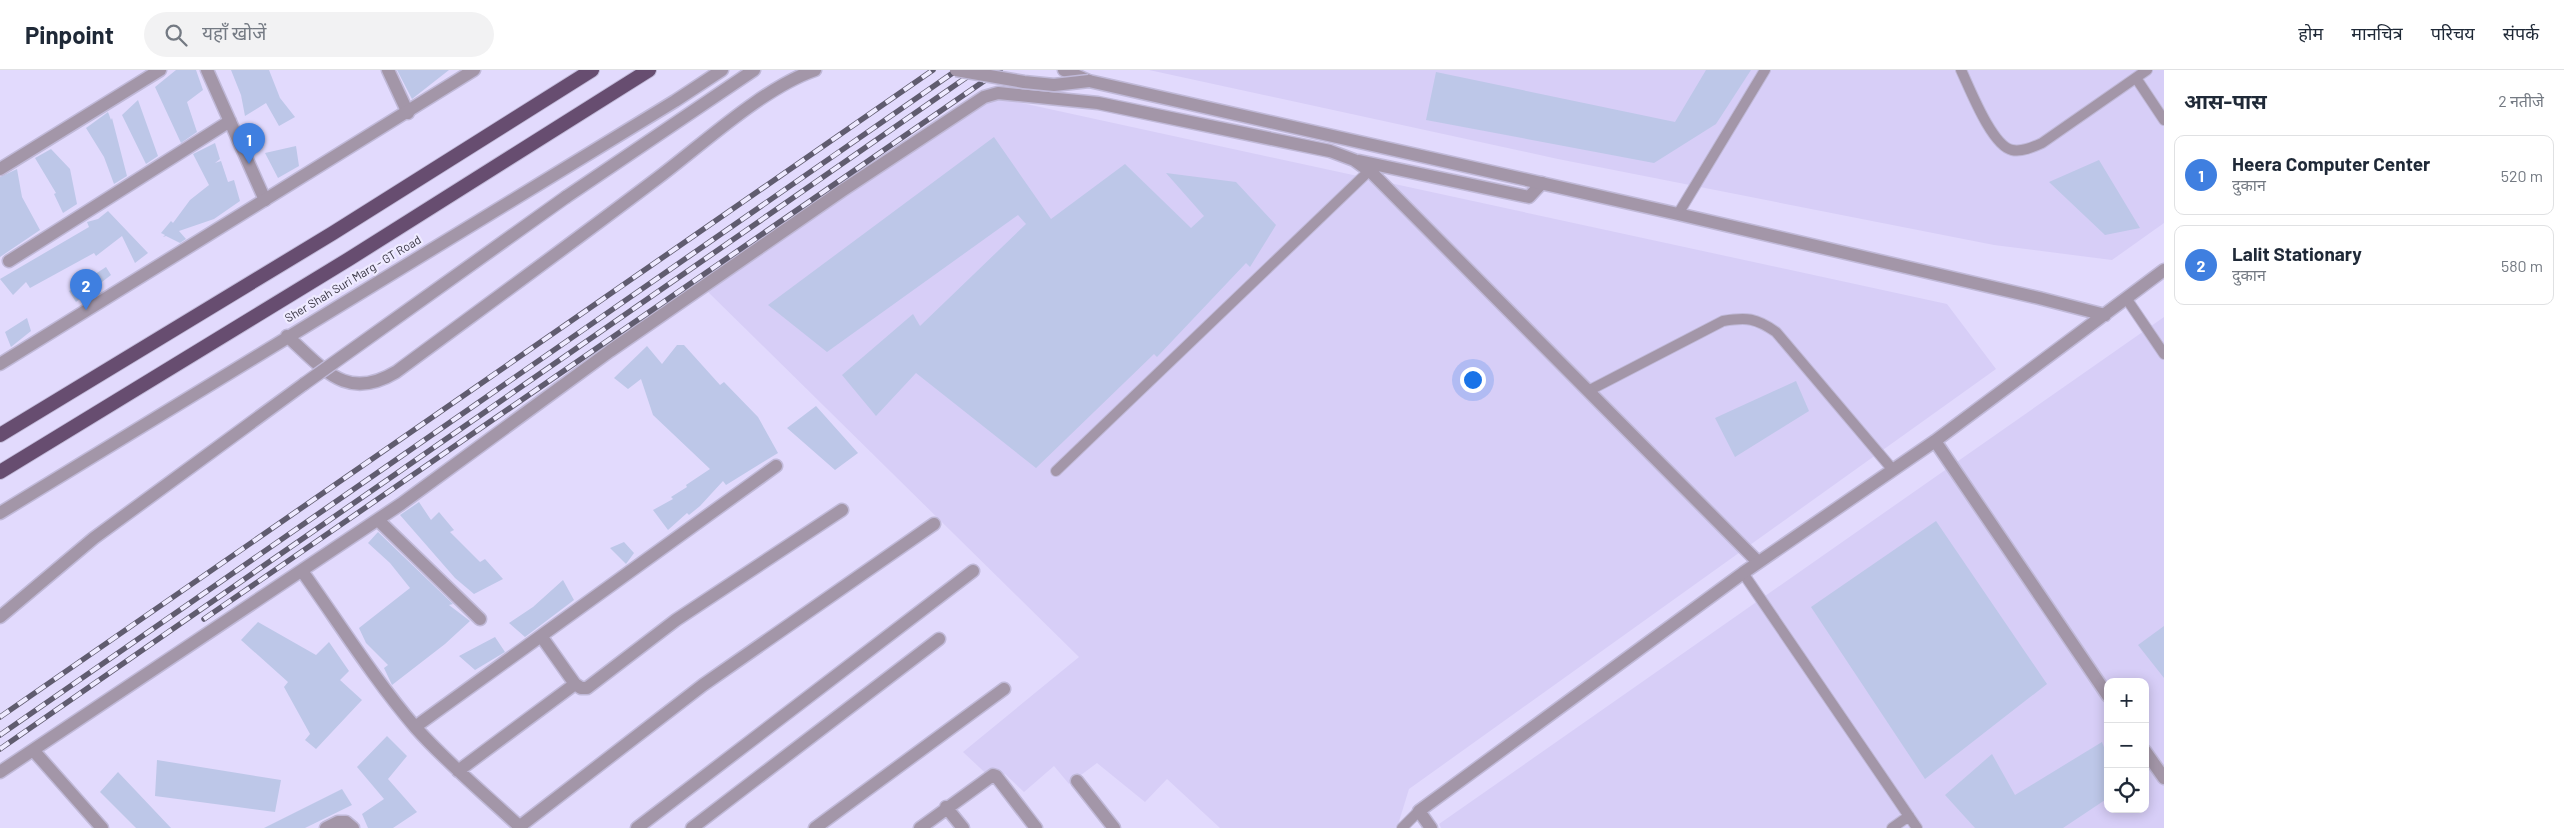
<!DOCTYPE html>
<html lang="hi">
<meta charset="utf-8">
<style>
:root{--surface:#fff;--page:#f2f2f3;--text:#1f2937;--muted:#747a83;--line:#e0e1e3;--accent:#0b8043}
body{margin:0;font-family:Barlow,"Noto Sans Devanagari",sans-serif;background:var(--page);color:var(--text)}
.controls{position:absolute;right:15px;bottom:15px;display:grid;overflow:hidden;border-radius:10px;box-shadow:0 2px 12px #0003}
.controls button{width:45px;height:45px;display:grid;place-items:center;padding:0;border:0;border-bottom:1px solid var(--line);background:var(--surface);color:var(--text);font:25px sans-serif}
.you{position:absolute;left:1472px;top:309px;width:18px;height:18px;margin:-12px;border:4px solid #fff;border-radius:50%;background:#1a73e8;box-shadow:0 0 0 8px #1a73e833}
.badge{display:grid;place-items:center;width:32px;height:32px;border-radius:50%;background:var(--accent);color:#fff;font-size:16px;font-weight:700}
.pin{position:absolute;translate:-50% -41px;filter:drop-shadow(0 1px 2px #0008)}
.pin::after{content:'';position:absolute;top:26px;width:18px;height:15px;background:inherit;clip-path:polygon(0 0,100% 0,50% 100%)}
.list{margin:0;padding:0;list-style:none}
h2{display:flex;justify-content:space-between;align-items:center;height:65px;margin:0;padding:0 20px;font-size:21px}
h2 small{font-size:16px;font-weight:400;color:var(--muted)}
.list li{display:grid;grid-template-columns:32px 1fr auto;gap:15px;align-items:center;box-sizing:border-box;height:80px;margin:0 10px 10px;padding:0 10px;border:1px solid var(--line);border-radius:10px}
.list b{display:block;font-size:19px;white-space:nowrap}
.list p{margin:0;font-size:16px;white-space:nowrap;color:var(--muted)}
.list em{font-size:16px;font-style:normal;color:var(--muted)}
.icon{flex:none;width:28px;height:28px;fill:none;stroke:currentColor;stroke-width:2;stroke-linecap:round;stroke-linejoin:round}
.map{position:relative;flex:none;width:2164px;height:758px;overflow:hidden}
header{display:flex;align-items:center;gap:30px;box-sizing:border-box;height:70px;padding:0 25px;background:var(--surface);border-bottom:1px solid var(--line)}
header strong{font-size:24px}
nav{display:flex;gap:28px;margin-inline-start:auto;font-size:18px}
.search{width:350px;height:45px;background:var(--page);display:flex;align-items:center;gap:12px;box-sizing:border-box;padding:0 18px;border-radius:28px;color:var(--muted);font-size:19px}
main{display:flex}
aside{flex:1;background:var(--surface)}
.map>svg:first-child{display:block}
.built{fill:#d7cef7;fill-rule:evenodd}
.building{fill:#bdc7e8}
.lines{fill:none;stroke-linecap:round;stroke-linejoin:round}
.service-casing{stroke:#c0b9d8;stroke-width:12}
.minor-casing{stroke:#c0b9d8;stroke-width:15}
.tertiary-casing{stroke:#c0b9d8;stroke-width:15}
.trunk-casing{stroke:#c0b9d8;stroke-width:16}
.service{stroke:#a396a8;stroke-width:10}
.minor{stroke:#a396a8;stroke-width:12}
.tertiary{stroke:#a396a8;stroke-width:12}
.trunk{stroke:#674d70;stroke-width:14}
.rail-casing{stroke:#605c6f;stroke-width:5.5}
.rail{stroke:#eeeaff;stroke-width:4;stroke-dasharray:11;stroke-linecap:butt}
.tertiary-bridge-casing{stroke:#c0b9d8;stroke-width:15;stroke-linecap:butt}
.tertiary-bridge{stroke:#a396a8;stroke-width:12}
.labels{text-anchor:middle;stroke-width:4.5;stroke-linejoin:round;paint-order:stroke}
.street-label{font-size:12px;fill:#373442;stroke:#eeeaff}
</style>
<header>
<strong>Pinpoint</strong>
<div class="search"><svg class="icon" aria-label="search" viewBox="0 0 24 24"><circle cx="10" cy="10" r="6"/><path d="M15 15l6 6"/></svg>यहाँ खोजें</div>
<nav><a>होम</a><a>मानचित्र</a><a>परिचय</a><a>संपर्क</a></nav>
</header>
<main>
<div class="map">
<svg width="2164" height="758" viewBox="0 0 2164 758">
<rect width="100%" height="100%" fill="#e2dafd"/>
<path class="built" d="M1149,0h1015v153l-52,37 -118,-15 -436,-86z
M989,26l958,208 49,65 -587,420 -12,39h-177l-53,-49 -22,23 -48,-39 -28,21 -15,-18 -30,26 -19,-18 -10,8 -32,-30 116,-95 -374,-368z
M2164,247v511h-723l-2,-4zM2108,612h37v127h-37z"/>
<path class="building" d="M176,0h20l7,20 -16,12 10,30 -16,11 -26,-56z
M231,0h38l11,28 15,19 -16,9 -13,-23 -21,13 -4,-21z
M397,0h52l-37,29z
M1706,0h45l-35,54 -62,39 -228,-43 10,-48 239,50z
M138,30l20,56 -12,8 -24,-49z
M108,42l3,8 1,-2 15,58 -13,8 -10,-27 -18,-29z
M994,67l57,82 74,-55 66,64 13,-12 -38,-43 70,9 40,43 -26,42 -4,-4 -89,94 -3,-3 -118,114 -120,-95 -40,43 -34,-41 71,-61 7,12 106,-102 -8,-9 -191,137 -59,-47z
M215,73l5,16 -5,4 6,-2 7,21 6,-2 6,21 -26,18 -35,12 7,8 -6,4 -14,-7 -3,1 2,-2 -4,-2 10,-12 2,2 17,-23 19,-15 -16,-31z
M296,76l3,20 -21,12 -13,-25z
M51,79l19,20 7,35 -14,9 -9,-19 2,-1 -21,-35z
M2099,90l41,68 -35,7 -56,-53z
M17,99l5,28 18,33 -40,27v-80z
M108,141l40,42 -13,10 -13,-27 -26,20 -2,-3 -64,35 -4,-6 -13,13 -13,-16 89,-52 -2,-5 11,-3z
M106,197l5,8 -35,27 -7,-11z
M27,248l4,13 -20,16 -6,-15z
M677,275h7l36,40 4,-3 34,35 20,36 -52,32 -3,-4 -23,25 -11,9 -2,-2 -19,17 -15,-20 20,-11 -2,-2 16,-10 -1,-2 24,-16 -57,-54 -12,-36 -13,10 -14,-11 33,-32 15,18z
M1796,311l13,30 -74,46 -20,-39z
M816,336l42,47 -23,17 -48,-42z
M419,432l12,18 8,-8 15,18 -4,2 30,30 5,-3 18,20 -29,15 -19,-16 -55,-63z
M1936,451l111,163 -122,95 -114,-172z
M378,462l75,72 -4,1 21,16 -25,23 -53,41 -8,-17 4,-3 -22,-22 -7,-15 51,-40 -20,-25 -22,-20z
M624,472l10,11 -8,11 -16,-16z
M563,510l11,20 -49,37 -16,-14 24,-16z
M258,552l58,33 13,-13 20,29 -9,9 22,20 -46,49 -11,-9 5,-6 -26,-47 4,-5 -47,-42z
M2164,556v52l-26,-33z
M495,567l10,15 -30,18 -16,-14z
M387,666l20,20 -19,23 29,33 -24,16h-25l-6,-14 22,-15 -27,-32z
M2102,672l6,16v40l-45,30h-88l-30,-33 47,-41 23,41z
M157,690l124,20 -6,32 -120,-16z
M118,702l18,19 35,37h-35l-36,-36z
M342,719l10,16 -47,23h-41z"/>
<g class="lines">
<defs>
<path id="service" d="M1961,0c9,19 31,76 51,80 10,2 21,-3 30,-7l105,-73
M2136,8l28,42
M1678,144l87,-144
M2126,228l38,56
M1588,321l135,-70c24,-4 33,-3 53,11l117,138
M1056,401l313,-300
M1743,503l174,255
M1402,758l17,-17
M1892,758l17,-12"/>
<path id="minor" d="M207,0l58,130
M388,0l20,43
M1359,91l170,36 13,-14
M0,99l160,-99
M9,191l221,-140
M378,450l102,99
M302,501c37,52 72,108 114,157 32,36 70,67 105,100
M541,566l34,48 6,4h6l89,-68 166,-110
M415,657l361,-261
M33,680l69,78
M458,701l117,-87
M0,702l401,-268 209,-153 233,-161 141,-93 14,-4 100,10 232,48 24,9 18,13 386,389
M1077,711l37,47
M946,737l17,21
M519,757l184,-142 231,-161
M326,758l12,-6h8l7,6
M637,758l336,-257
M692,758l247,-189
M815,758l189,-139
M920,758l73,-53 3,1 40,52"/>
<path id="tertiary" d="M1064,0l25,11 589,133 361,84 66,17
M566,127l188,-127
M287,266c37,33 59,66 109,36 88,-65 176,-129 263,-195 45,-34 104,-89 156,-107
M0,294l474,-294
M1935,371l173,255
M0,443l675,-412 47,-31
M0,547l94,-79 210,-154
M2145,681l19,27
M1431,758l-12,-17 324,-238 192,-132 229,-171"/>
<path id="trunk" d="M0,365l333,-202 259,-163
M0,402l349,-213 300,-189"/>
</defs>
<use href="#service" class="service-casing"/>
<use href="#minor" class="minor-casing"/>
<use href="#tertiary" class="tertiary-casing"/>
<use href="#trunk" class="trunk-casing"/>
<use href="#service" class="service"/>
<use href="#minor" class="minor"/>
<use href="#tertiary" class="tertiary"/>
<use href="#trunk" class="trunk"/>
<defs>
<path id="rail" d="M204,549l796,-549
M0,647l933,-647
M0,665l957,-665
M0,679l977,-679"/>
</defs>
<use href="#rail" class="rail-casing"/>
<use href="#rail" class="rail"/>
<defs>
<path id="tertiary-bridge" d="M956,0l68,12 30,3 35,-4
M304,314l262,-187"/>
</defs>
<use href="#tertiary-bridge" class="tertiary-bridge-casing"/>
<use href="#tertiary-bridge" class="tertiary-bridge"/>
</g>
<g class="labels">
<g class="street-label">
<text transform="translate(353 209) rotate(-31)" y="4">Sher Shah Suri Marg - GT Road</text>
</g>
</g>
</svg>
<div class="controls">
<button>+</button>
<button>−</button>
<button><svg class="icon" aria-label="locate" viewBox="0 0 24 24"><circle cx="12" cy="12" r="6"/><path d="M12 2v4M12 18v4M2 12h4M18 12h4"/></svg></button>
</div>
<div class="you"></div>
<div class="pin badge" style="left:249px;top:94px;background:#3f7fe0">1</div>
<div class="pin badge" style="left:86px;top:240px;background:#3f7fe0">2</div>
</div>
<aside>
<h2>आस-पास<small>2 नतीजे</small></h2>
<ul class="list">
<li><span class="badge" style="background:#3f7fe0">1</span><div><b>Heera Computer Center</b><p>दुकान</p></div><em>520 m</em></li>
<li><span class="badge" style="background:#3f7fe0">2</span><div><b>Lalit Stationary</b><p>दुकान</p></div><em>580 m</em></li>
</ul>
</aside>
</main>
